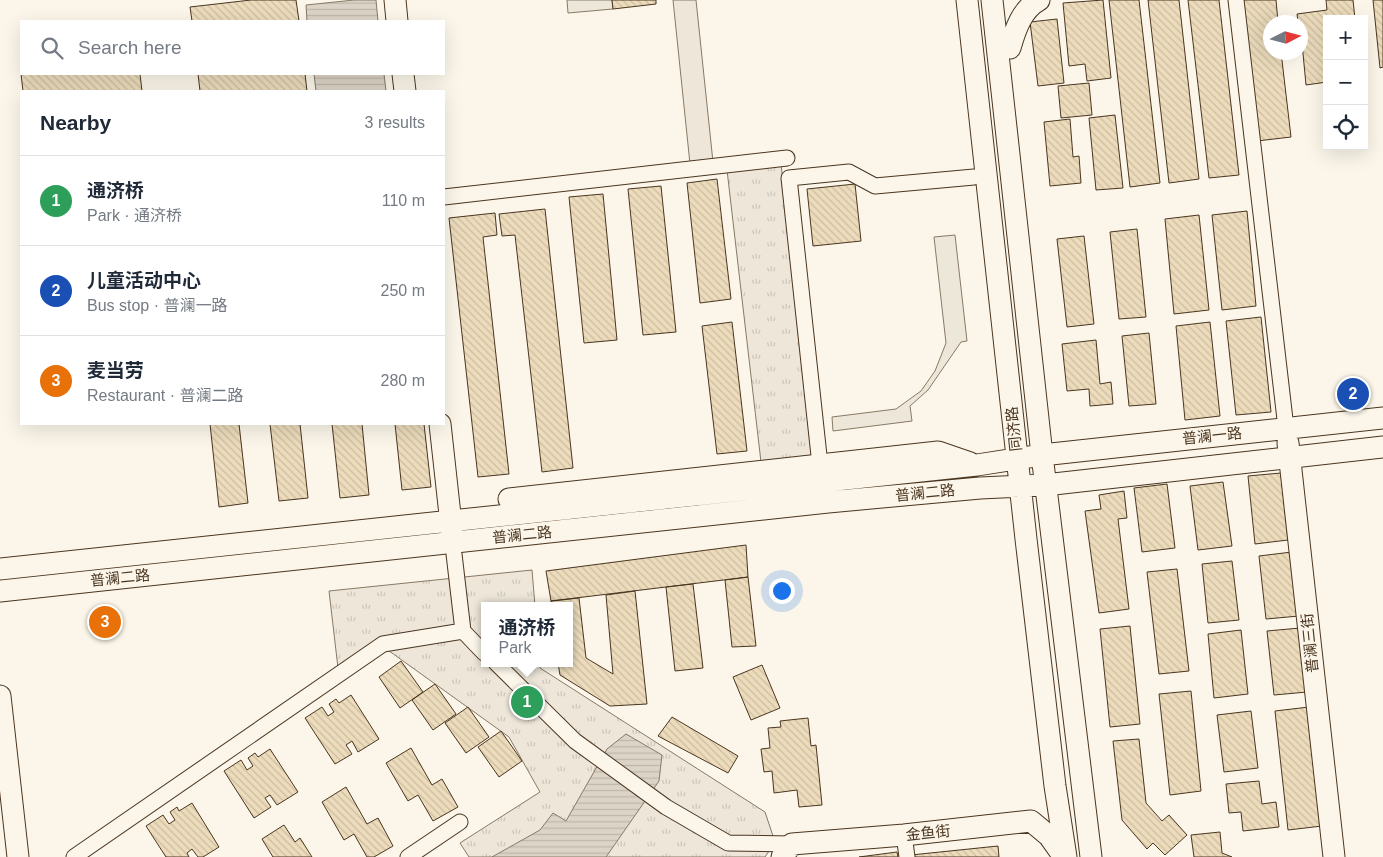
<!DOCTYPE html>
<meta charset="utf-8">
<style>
:root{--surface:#fff;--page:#f2f2f3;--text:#1f2937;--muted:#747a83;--line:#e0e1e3;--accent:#d93025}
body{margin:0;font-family:Arial,"Noto Sans SC",sans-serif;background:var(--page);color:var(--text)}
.controls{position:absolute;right:15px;top:15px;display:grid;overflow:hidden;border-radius:0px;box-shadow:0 5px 20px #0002}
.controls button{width:45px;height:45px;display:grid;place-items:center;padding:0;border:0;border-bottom:1px solid var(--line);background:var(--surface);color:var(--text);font:25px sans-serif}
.compass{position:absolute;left:1263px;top:15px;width:45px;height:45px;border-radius:50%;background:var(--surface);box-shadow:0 5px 20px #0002;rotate:84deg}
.you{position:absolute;left:781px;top:590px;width:18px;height:18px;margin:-12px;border:4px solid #fff;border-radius:50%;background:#1a73e8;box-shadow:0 0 0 8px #1a73e833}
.badge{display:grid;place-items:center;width:32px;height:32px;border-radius:50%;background:var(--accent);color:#fff;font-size:16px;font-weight:700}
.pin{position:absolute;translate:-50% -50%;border:2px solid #fff;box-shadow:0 1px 5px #0006}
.popup{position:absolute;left:481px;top:602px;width:92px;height:65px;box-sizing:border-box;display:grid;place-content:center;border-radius:0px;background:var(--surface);filter:drop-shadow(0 1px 4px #0005);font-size:16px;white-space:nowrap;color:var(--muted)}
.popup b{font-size:19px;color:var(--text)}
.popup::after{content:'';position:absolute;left:50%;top:100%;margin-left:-10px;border:10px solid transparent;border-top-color:var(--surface)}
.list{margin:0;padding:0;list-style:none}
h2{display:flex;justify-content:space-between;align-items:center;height:65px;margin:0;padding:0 20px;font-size:21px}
h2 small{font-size:16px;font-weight:400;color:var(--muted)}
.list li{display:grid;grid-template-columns:32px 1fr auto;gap:15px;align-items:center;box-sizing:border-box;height:90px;padding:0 20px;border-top:1px solid var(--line)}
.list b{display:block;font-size:19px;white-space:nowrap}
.list p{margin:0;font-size:16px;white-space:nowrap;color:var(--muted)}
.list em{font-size:16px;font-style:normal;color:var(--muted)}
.icon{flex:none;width:28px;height:28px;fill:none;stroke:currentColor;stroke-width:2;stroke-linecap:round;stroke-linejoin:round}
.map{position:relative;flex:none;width:1383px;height:857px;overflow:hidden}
.search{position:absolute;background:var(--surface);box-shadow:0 5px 20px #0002;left:20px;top:20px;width:425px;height:55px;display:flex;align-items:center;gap:12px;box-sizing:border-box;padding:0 18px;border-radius:0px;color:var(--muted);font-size:19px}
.panel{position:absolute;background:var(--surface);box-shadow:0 5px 20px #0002;left:20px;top:90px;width:425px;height:335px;border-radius:0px}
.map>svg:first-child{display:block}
.grass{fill:#ede6d9;stroke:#887966}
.park{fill:url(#park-tufts);stroke:#887966}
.parking{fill:#ede7d9;stroke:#887966}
.water{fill:url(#water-rules);stroke:#887966}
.building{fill:url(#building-back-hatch);stroke:#4a3520}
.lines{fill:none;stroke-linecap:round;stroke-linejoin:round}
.street-casing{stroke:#4a3520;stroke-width:17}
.secondary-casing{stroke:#4a3520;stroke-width:23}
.street{stroke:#fbf6e9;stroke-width:15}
.secondary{stroke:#fbf6e9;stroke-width:21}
.labels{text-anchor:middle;stroke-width:4;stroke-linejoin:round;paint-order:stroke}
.street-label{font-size:15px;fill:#4a3520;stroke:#fbf6e9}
</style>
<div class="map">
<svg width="1383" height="857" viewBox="0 0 1383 857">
<defs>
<pattern id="park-tufts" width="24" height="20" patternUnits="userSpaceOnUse" patternTransform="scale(1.25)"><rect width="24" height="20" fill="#ede6d9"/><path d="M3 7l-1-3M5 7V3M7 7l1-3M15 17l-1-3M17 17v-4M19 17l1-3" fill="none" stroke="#cdc6ba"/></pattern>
<pattern id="water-rules" width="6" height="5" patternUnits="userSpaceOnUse" patternTransform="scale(1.25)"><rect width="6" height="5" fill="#dcd4c6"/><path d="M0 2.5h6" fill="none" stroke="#beb7aa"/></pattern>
<pattern id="building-back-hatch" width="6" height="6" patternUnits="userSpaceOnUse" patternTransform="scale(1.25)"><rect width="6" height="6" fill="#ecdcbc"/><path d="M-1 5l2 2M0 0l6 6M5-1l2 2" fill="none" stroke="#ccbda1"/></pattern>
</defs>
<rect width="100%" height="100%" fill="#fbf6e9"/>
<path class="grass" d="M673,0h23l17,162 -23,2z"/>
<path class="park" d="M781,164l32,291 -52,7 -34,-292z
M532,570l3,36h-51v57h56v5l225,144 10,30 -10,15h-296l-9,-14 80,-51 -31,-55 -131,-94 -40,25 -9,-77z"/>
<path class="parking" d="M567,0h45l1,9 -45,4z
M955,235l12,106 -6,1 -33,48 -18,16 2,15 -79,10 -1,-14 64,-8 25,-18 14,-20 11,-28 -12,-106z"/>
<path class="water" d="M354,0h22l2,21h-71l-1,-16z
M314,74h70l2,17h-70z
M626,734l36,21 -3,26 -53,76h-114l48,-27 13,-17 13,8 41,-72z"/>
<path class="building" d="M251,0h45l3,21h-107l-2,-14z
M612,0h44v4l-43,5z
M1103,0l8,78 -24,3 -2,-17 -16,2 -6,-63z
M1109,0h30l21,183 -30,4z
M1148,0h31l20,179 -30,4z
M1188,0h31l20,175 -30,3z
M1241,0h35l2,22h-8v30h11l10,85 -34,4z
M1326,0h27l2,19h-28v63l-21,3 -6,-63h-2l-1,-8 30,-4z
M1373,0h10v67l-3,1z
M1057,19l7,64 -26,3 -8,-64z
M21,74h119l2,17h-119z
M198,74h107l2,17h-107z
M1089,83l3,32 -31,3 -3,-32z
M1115,115l8,73 -27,2 -7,-72z
M1070,119l3,38 6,-1 2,27 -31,3 -6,-64z
M717,179l14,120 -31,4 -13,-120z
M855,184l6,57 -48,5 -6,-57z
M661,186l15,146 -33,3 -15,-146z
M603,194l14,146 -33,3 -15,-146z
M545,209l28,259 -31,4 -27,-237 -13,1 -3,-22z
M1247,211l9,95 -34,4 -10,-95z
M495,213l2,22 -14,2 26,237 -31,3 -29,-259z
M1199,215l10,95 -35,4 -9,-95z
M1137,229l9,88 -27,2 -9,-87z
M1084,236l10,88 -27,3 -10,-88z
M1261,317l10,95 -35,3 -10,-94z
M732,322l15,129 -30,3 -15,-128z
M1210,322l10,94 -35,4 -9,-94z
M1149,333l7,71 -27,2 -7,-70z
M1096,340l4,44 11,-2 2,22 -23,2 -1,-17 -22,2 -5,-47z
M210,424h29l9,79 -29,4z
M270,424h30l8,74 -29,3z
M332,424h30l7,71 -29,3z
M395,424h29l7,63 -29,3z
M1281,473l7,67 -33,4 -7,-68z
M1223,482l9,64 -34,4 -8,-64z
M1167,484l8,64 -33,4 -8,-64z
M1124,491l3,27 -9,1 11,90 -30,4 -14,-102 16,-2 -2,-14z
M746,545l2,32 -197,24 -5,-30z
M1292,552l7,64 -33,3 -7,-63z
M1232,561l7,59 -31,3 -6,-59z
M1177,569l12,102 -30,3 -12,-102z
M748,577l8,69 -24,1 -7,-67z
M693,584l10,84 -28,3 -9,-84z
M635,591l12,113 -37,2 -50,-31 -2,-12h12v-57h-19v-5l28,-3 7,60 27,16 -7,-79z
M1130,626l10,98 -30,3 -10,-98z
M1300,628l7,64 -33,3 -7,-64z
M1241,630l7,64 -34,4 -6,-64z
M401,661l22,31 -23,16 -21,-31z
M762,665l18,43 -29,12 -18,-43z
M435,684l21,30 -23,16 -21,-30z
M1191,691l10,100 -31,4 -11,-101z
M351,695l28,44 -21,13 -6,-11 -6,4 6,9 -17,10 -30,-46 17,-11 6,9 6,-4 -5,-8 7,-5 3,4z
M468,707l21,30 -23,16 -21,-30z
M1309,707l13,119 -34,4 -13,-119z
M1251,711l7,57 -34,4 -7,-57z
M672,717l66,39 -10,17 -70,-37z
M808,718l3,28 5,-1 6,60 -23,2 -2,-17 -23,3 -2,-22 -8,1 -3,-23 9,-1 -2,-20 13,-1 -1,-6z
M501,731l21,30 -23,16 -21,-30z
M1139,739l7,64 16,18 7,-6 18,20 -22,20 -12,-12 -6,6 -25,-29 -9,-79z
M411,748l21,37 10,-6 16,28 -25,14 -15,-26 -10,6 -22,-38z
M270,749l28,43 -21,13 -7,-10 -5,3 6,9 -17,11 -30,-47 17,-11 6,10 6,-4 -5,-8 7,-5 3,4z
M1259,781l3,23 14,-2 3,25 -36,4 -2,-19 -12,1 -3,-29z
M346,787l21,37 11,-6 15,28 -19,11h-7l-13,-23 -10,6 -22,-38z
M192,803l27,44 -16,10h-5l-6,-8 -5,4 2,4h-23l-20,-31 17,-11 6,9 6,-4 -5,-8 7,-5 2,4z
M284,825l11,17 5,-4 12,19h-39l-11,-18z
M1220,832l2,21 10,4h-38l-3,-22z
M998,846l1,11h-88v-2z
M897,852l1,5h-39z"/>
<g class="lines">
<defs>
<path id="street" d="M1236,0l50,428
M444,197l343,-39
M820,465l-31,-287 60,-6 26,14 99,-9
M454,554l9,77 21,22
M496,663l79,78 91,66 62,36 64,1
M904,835l3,22
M74,857l309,-213 80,-13
M408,857l52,-35"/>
<path id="secondary" d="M395,0l2,21
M967,0l59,539 29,247 11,71
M992,0l50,455 49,402
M1010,48c5,-18 12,-39 29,-48
M403,74l2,17
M440,424l12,109
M1288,443l46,414
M509,499l429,-47 32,11
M0,569l977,-104 65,-10 341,-37
M0,591l828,-89 152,-14 65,-3 338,-38
M0,696l18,161
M782,857l10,-13 112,-9 127,-14 18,15 15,21"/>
</defs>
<use href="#street" class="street-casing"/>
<use href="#secondary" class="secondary-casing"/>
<use href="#street" class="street"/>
<use href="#secondary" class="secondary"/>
</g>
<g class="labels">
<g class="street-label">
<text transform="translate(1014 429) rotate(-96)" y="5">同济路</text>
<text transform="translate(1212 436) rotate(-6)" y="5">普澜一路</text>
<text transform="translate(925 493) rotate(-6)" y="5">普澜二路</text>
<text transform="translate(522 535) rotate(-6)" y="5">普澜二路</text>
<text transform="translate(120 578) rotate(-6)" y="5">普澜二路</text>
<text transform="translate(1310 643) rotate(-96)" y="5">普澜三街</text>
<text transform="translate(928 833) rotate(-6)" y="5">金鱼街</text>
</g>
</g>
</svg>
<div class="controls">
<button>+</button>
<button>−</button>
<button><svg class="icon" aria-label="locate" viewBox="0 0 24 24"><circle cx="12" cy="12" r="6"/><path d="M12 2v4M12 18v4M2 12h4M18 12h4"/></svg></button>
</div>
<svg class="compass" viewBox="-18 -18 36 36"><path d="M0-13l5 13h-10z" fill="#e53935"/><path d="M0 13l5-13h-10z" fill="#747a83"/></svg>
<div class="you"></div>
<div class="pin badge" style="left:527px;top:702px;background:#2e9e5b">1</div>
<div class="popup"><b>通济桥</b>Park</div>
<div class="pin badge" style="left:1353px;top:394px;background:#1a4fb4">2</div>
<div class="pin badge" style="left:105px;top:622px;background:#e8710a">3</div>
<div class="search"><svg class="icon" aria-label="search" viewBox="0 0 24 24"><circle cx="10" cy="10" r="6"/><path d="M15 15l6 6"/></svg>Search here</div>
<section class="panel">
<h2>Nearby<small>3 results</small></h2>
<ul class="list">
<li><span class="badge" style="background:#2e9e5b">1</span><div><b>通济桥</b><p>Park · 通济桥</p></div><em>110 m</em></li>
<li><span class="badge" style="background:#1a4fb4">2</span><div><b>儿童活动中心</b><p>Bus stop · 普澜一路</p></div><em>250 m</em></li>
<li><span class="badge" style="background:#e8710a">3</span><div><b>麦当劳</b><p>Restaurant · 普澜二路</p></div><em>280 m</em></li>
</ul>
</section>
</div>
